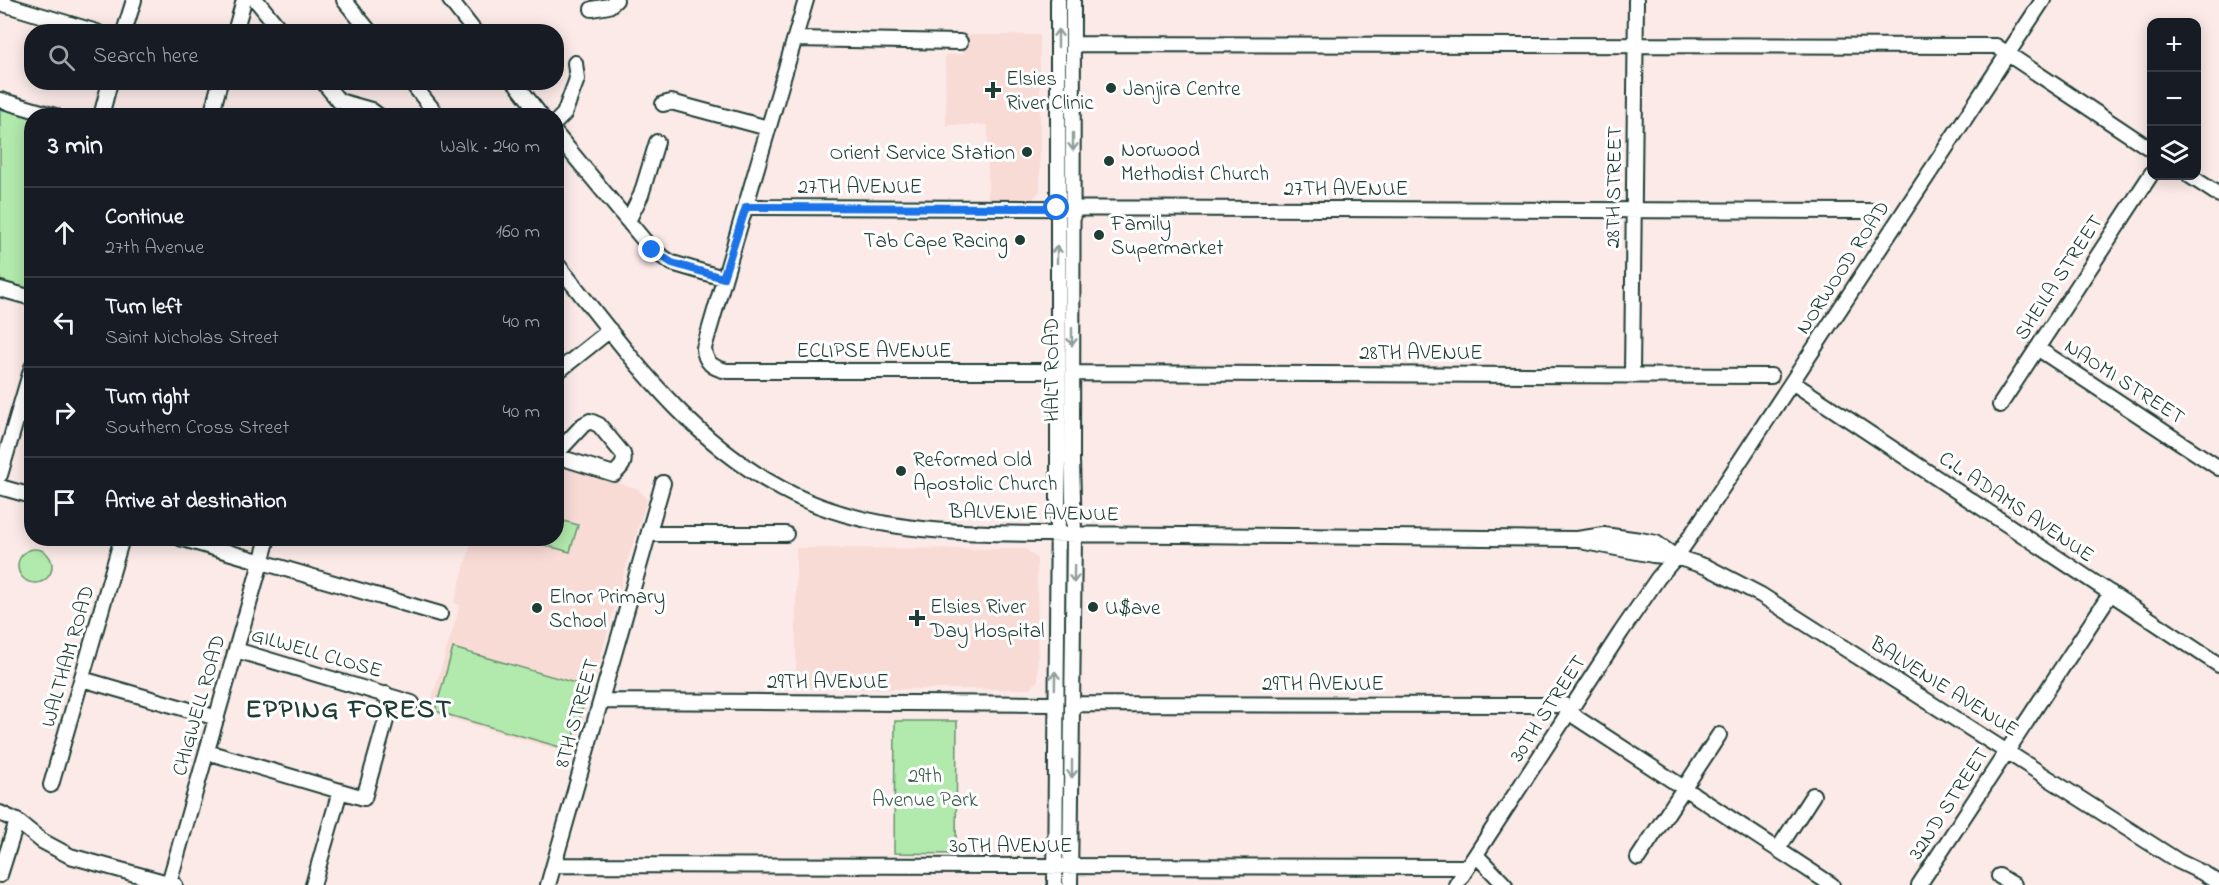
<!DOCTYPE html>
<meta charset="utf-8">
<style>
:root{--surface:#171b24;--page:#242831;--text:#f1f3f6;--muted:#9ea1a6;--line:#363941}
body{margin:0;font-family:"Indie Flower",sans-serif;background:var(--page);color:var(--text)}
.controls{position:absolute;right:18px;top:18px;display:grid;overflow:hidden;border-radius:12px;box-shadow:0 3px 15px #0003}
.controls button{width:54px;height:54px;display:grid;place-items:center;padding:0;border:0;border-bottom:2px solid var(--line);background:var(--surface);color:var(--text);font:30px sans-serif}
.stop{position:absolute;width:18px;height:18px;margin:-14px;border:4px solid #1a73e8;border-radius:50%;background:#fff}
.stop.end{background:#1a73e8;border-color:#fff;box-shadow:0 2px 6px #0008}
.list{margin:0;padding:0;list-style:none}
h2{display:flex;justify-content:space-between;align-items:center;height:78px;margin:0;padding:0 24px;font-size:26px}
h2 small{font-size:20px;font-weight:400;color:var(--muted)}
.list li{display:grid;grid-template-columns:39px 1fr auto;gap:18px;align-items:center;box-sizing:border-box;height:90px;padding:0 24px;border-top:2px solid var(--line)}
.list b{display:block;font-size:22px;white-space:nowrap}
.list p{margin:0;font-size:20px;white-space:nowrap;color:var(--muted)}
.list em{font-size:20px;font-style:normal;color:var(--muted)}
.icon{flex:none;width:33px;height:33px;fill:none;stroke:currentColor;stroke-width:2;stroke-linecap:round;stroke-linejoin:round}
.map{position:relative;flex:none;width:2219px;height:885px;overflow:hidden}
.search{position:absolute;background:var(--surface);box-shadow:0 3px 15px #0003;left:24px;top:24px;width:540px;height:66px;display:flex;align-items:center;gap:15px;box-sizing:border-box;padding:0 21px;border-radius:24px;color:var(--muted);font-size:22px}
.panel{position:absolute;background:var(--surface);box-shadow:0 3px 15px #0003;left:24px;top:108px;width:540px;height:438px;border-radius:24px}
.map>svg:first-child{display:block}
.built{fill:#f9dbd6}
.green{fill:#b2e9ac;stroke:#689370;stroke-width:1.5}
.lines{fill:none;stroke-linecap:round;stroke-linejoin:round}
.minor-casing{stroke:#1f3d34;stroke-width:18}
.minor{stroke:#fff;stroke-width:14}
.oneway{stroke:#8f9e9a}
.route{stroke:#1a73e8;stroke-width:8}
.poi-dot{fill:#1f3d34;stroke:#fff;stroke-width:2}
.labels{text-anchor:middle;stroke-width:6;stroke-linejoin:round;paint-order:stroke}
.poi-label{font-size:21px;fill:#1f3d34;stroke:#fff;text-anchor:start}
.street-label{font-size:21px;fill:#1f3d34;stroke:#fff}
.park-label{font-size:21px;fill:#3c5f4c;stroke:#fff}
.district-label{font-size:27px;font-weight:bold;letter-spacing:1.5px;fill:#1f3d34;stroke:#fff}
</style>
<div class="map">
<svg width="2219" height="885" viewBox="0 0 2219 885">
<rect width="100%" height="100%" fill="#fbeae7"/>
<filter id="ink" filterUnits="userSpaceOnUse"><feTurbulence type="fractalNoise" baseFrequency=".0167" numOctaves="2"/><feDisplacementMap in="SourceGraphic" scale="12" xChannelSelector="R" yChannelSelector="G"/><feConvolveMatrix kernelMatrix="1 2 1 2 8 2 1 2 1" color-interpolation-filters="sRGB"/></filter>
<g filter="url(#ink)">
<path class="built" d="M964,35h76v156l-8,9h-44v-75h-42l-1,-70 19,-1z
M557,465l81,24 9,11 -20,63 -54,191 -145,-42 32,-107 -6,-2 18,-62 1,-2 83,-1z
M796,548l229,1 12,9 1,122 -8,9h-189l-8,-10h-11l-10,9 -16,-1z"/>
<path class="green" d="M0,106l32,10 -1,174 -31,-9z
M557,519l21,6 -8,27 -47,-13 33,-1z
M18 566a17 17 0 1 1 34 0a17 17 0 1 1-34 0Z
M453,648l136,39 -19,63 -135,-39z
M895,721h62l-1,133 -62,-1z"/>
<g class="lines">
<defs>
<path id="minor" d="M256,0l26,32
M344,0l26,32
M450,0l25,32
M806,0l-102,348c1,15 9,20 23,23h330
M0,3l97,29
M592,9l17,-3 7,-6
M124,32l10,-32
M235,32l9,-32
M795,39l165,3
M1073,44l923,2 156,104
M323,82l16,19 32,9 8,6
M411,82l27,34
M515,82l26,34
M0,100l55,16
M663,104l8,-2 97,26
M101,116l9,-34
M211,116l9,-34
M556,122l8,-8 13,-35 -2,-16
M556,134l96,116 20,13 51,15
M2190,176l29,19
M746,207l1129,4
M628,221l13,-26 16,-53
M556,263c69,85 127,173 226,226 81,44 174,44 264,45 45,0 90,1 136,1 131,2 263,3 395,4l27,-4 36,5 16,3 20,14
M0,289l32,9
M2037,348l182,120
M556,373l54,-43
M1072,373l699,3
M1632,374l4,-374
M1792,382l427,283
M2000,405l152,-232
M556,454l27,-29 7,-4 9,4 24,29c3,10 -3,14 -9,20l-58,-18
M0,475l32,-108
M0,487l32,9
M649,534h137
M180,538l260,76
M1585,542l68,13 23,2 31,10 54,28 417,266 25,12 16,10
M236,650l176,53
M82,679l135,39
M601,701l454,3
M1072,704l492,1 13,13 255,167
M207,752l157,46 26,-92 -4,-12
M51,785l71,-247
M0,813l17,8 25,20 28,15 105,29
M1778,849l35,-54
M1476,855l29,30
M1638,858l81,-123
M554,865l914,2
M0,875l17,-54
M1999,876l15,9
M169,883l99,-345
M313,885l27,-94
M548,885l115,-402
M1055,885l3,-381v-504
M1070,885l4,-351 -2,-73 1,-461
M1456,885l165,-253 37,-54 18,-21 14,-20 353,-537
M1919,885l192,-292"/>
</defs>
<use href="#minor" class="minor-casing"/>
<use href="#minor" class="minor"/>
</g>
<defs><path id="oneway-shaft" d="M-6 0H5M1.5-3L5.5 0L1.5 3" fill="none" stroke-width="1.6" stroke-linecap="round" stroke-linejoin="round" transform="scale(1.5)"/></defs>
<g class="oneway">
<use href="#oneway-shaft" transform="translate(1058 38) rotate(-90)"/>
<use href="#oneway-shaft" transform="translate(1073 142) rotate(90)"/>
<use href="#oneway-shaft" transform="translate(1057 254) rotate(-90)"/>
<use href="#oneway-shaft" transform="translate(1072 337) rotate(90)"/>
<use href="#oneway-shaft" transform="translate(1074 574) rotate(91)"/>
<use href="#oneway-shaft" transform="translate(1055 680) rotate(-89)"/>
<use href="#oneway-shaft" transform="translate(1072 769) rotate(90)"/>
</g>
</g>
<g class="lines" filter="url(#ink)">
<path class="route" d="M652,250l20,13 51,15 23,-71 311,1"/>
</g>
<g class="poi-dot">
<circle cx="1111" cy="88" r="6"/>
<path d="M990 81h6v6h6v6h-6v6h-6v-6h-6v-6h6z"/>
<circle cx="1027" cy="152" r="6"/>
<circle cx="1109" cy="161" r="6"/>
<circle cx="1099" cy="235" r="6"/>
<circle cx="1020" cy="240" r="6"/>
<circle cx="901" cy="471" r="6"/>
<circle cx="1093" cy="607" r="6"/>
<circle cx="537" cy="608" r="6"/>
<path d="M914 609h6v6h6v6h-6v6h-6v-6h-6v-6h6z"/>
</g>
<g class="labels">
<g class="poi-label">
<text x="1006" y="85">Elsies<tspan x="1006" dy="24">River Clinic</tspan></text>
<text x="1123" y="95">Janjira Centre</text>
<text x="1121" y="156">Norwood<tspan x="1121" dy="24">Methodist Church</tspan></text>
<text x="1015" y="159" text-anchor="end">Orient Service Station</text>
<text x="1111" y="230">Family<tspan x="1111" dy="24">Supermarket</tspan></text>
<text x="1008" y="247" text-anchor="end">Tab Cape Racing</text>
<text x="913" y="466">Reformed Old<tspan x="913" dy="24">Apostolic Church</tspan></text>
<text x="549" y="603">Elnor Primary<tspan x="549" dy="24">School</tspan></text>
<text x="930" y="613">Elsies River<tspan x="930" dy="24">Day Hospital</tspan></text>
<text x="1105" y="614">U$ave</text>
</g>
<g class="street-label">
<text x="860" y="193">27TH AVENUE</text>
<text transform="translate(1613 187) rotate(-89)" y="7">28TH STREET</text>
<text x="1346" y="195">27TH AVENUE</text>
<text transform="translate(1842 267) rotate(-57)" y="7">NORWOOD ROAD</text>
<text transform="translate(2058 277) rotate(-57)" y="7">SHEILA STREET</text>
<text x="874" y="357">ECLIPSE AVENUE</text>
<text x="1421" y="359">28TH AVENUE</text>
<text transform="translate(1051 370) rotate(-90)" y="7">HALT ROAD</text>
<text transform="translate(2125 381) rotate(33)" y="7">NAOMI STREET</text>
<text transform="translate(2017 506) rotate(34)" y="7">C.L. ADAMS AVENUE</text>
<text transform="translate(1034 512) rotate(1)" y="7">BALVENIE AVENUE</text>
<text transform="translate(317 652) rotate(16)" y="7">GILWELL CLOSE</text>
<text transform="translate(67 656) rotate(-74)" y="7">WALTHAM ROAD</text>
<text x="828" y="688">29TH AVENUE</text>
<text x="1323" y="690">29TH AVENUE</text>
<text transform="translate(1945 686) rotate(32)" y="7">BALVENIE AVENUE</text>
<text transform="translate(198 705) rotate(-74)" y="7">CHIGWELL ROAD</text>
<text transform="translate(1547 708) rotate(-57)" y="7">30TH STREET</text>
<text transform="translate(576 713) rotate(-74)" y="7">8TH STREET</text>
<text transform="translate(1948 803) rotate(-57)" y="7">32ND STREET</text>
<text x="1011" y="852">30TH AVENUE</text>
</g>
<g class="park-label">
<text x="925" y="782">29th<tspan x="925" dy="24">Avenue Park</tspan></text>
</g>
<g class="district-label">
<text x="349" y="717">EPPING FOREST</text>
</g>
</g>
</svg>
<div class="controls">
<button>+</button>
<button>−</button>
<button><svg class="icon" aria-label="layers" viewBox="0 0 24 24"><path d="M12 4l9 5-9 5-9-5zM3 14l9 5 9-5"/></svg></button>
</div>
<div class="stop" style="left:1057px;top:208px"></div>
<div class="stop end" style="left:652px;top:250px"></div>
<div class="search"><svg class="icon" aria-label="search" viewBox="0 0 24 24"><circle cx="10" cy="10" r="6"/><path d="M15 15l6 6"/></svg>Search here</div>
<section class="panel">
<h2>3 min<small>Walk · 240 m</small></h2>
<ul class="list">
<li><svg class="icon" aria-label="ahead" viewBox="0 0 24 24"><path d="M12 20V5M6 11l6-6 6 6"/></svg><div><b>Continue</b><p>27th Avenue</p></div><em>160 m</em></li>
<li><svg class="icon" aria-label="left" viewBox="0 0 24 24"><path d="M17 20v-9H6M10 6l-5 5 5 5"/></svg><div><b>Turn left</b><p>Saint Nicholas Street</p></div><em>40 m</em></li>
<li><svg class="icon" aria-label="right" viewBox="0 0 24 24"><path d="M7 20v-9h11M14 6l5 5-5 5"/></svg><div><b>Turn right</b><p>Southern Cross Street</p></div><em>40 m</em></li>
<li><svg class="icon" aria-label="arrive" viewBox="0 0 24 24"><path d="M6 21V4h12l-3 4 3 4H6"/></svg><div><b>Arrive at destination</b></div></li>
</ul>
</section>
</div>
